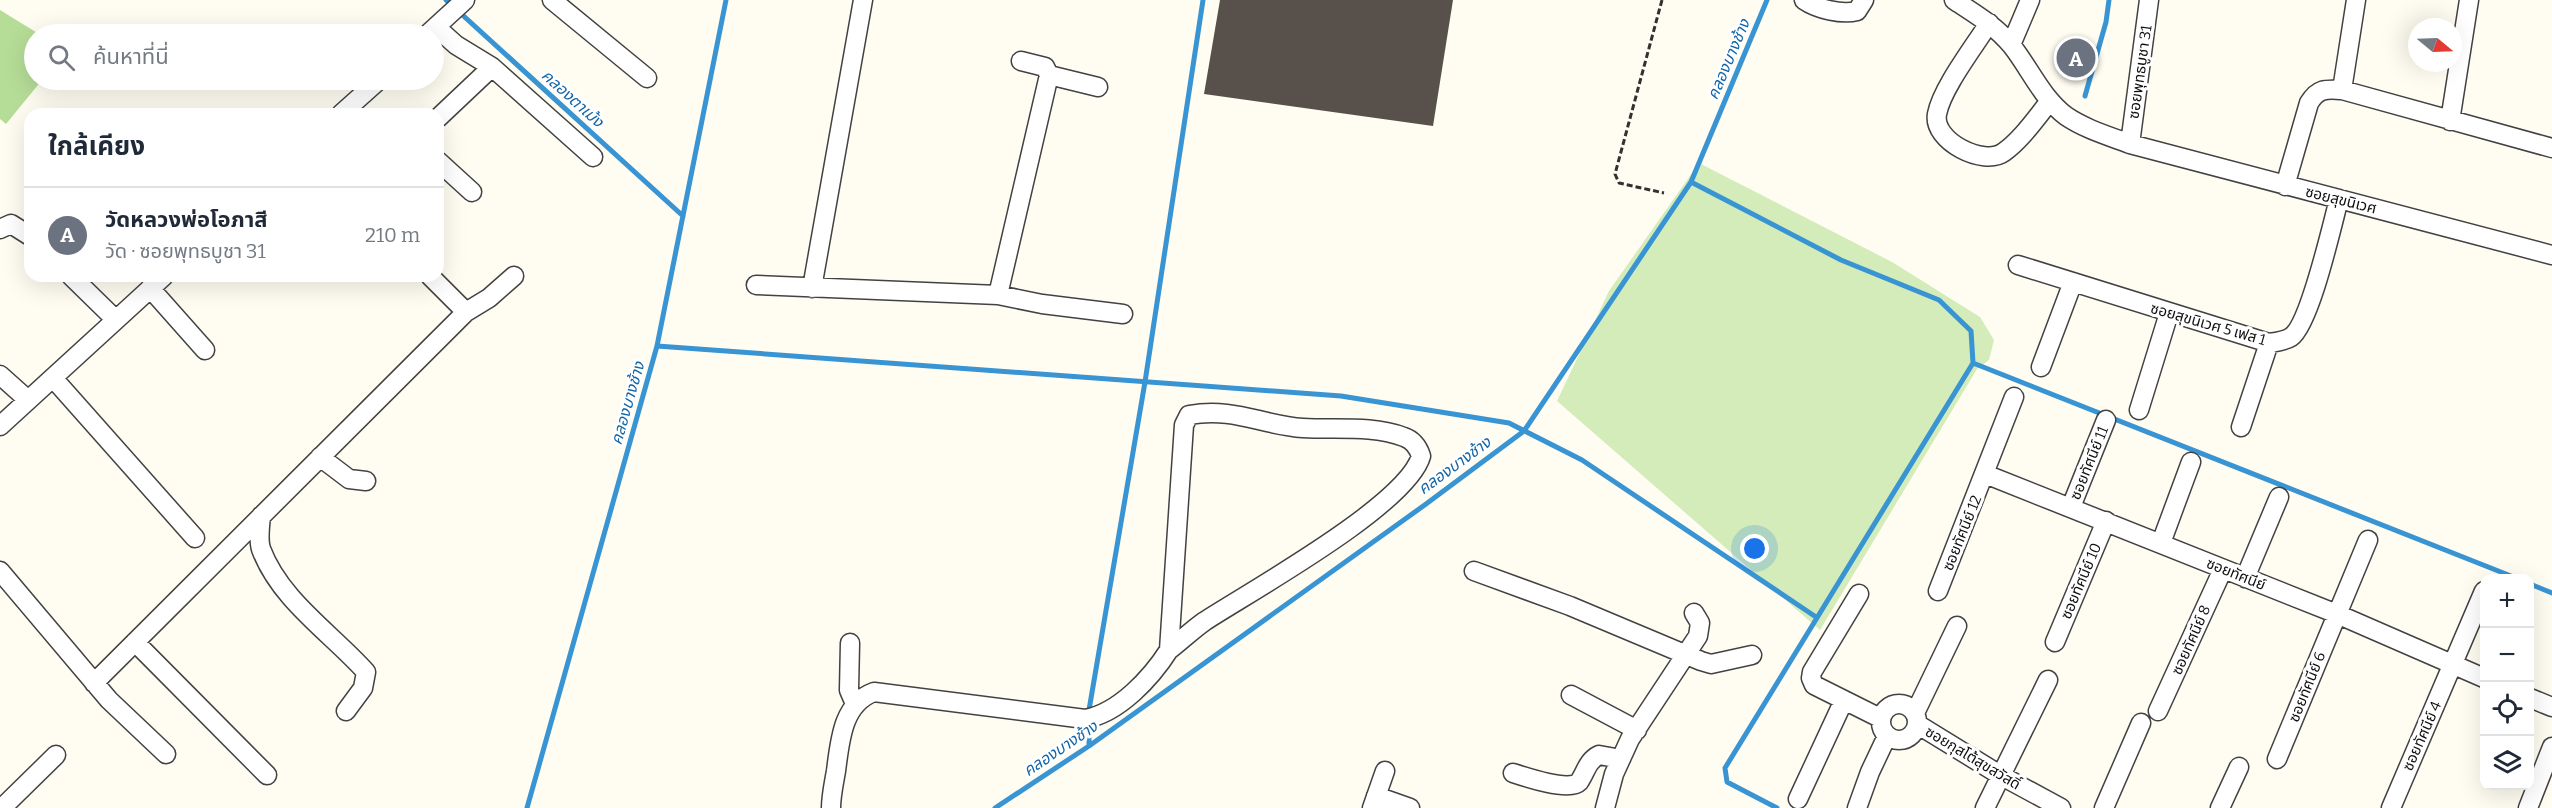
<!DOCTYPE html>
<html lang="th">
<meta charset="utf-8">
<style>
:root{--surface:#fff;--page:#f6f6f7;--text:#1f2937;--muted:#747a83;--line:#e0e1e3;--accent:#0b8043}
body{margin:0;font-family:Bitter,"Noto Sans Thai",serif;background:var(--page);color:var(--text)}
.controls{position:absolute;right:18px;bottom:18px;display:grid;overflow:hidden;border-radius:12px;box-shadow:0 6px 24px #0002}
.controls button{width:54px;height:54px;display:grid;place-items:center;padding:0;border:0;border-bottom:2px solid var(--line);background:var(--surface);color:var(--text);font:30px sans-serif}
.compass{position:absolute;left:2408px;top:18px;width:54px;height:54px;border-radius:50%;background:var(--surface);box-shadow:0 6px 24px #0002;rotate:109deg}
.you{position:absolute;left:1755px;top:549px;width:21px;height:21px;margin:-15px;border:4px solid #fff;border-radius:50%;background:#1a73e8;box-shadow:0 0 0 9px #1a73e833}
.badge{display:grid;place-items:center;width:39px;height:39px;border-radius:50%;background:var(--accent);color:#fff;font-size:20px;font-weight:700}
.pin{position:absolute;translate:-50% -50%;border:3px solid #fff;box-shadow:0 2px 6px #0006}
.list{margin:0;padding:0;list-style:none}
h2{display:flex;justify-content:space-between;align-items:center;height:78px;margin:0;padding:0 24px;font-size:26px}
h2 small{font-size:20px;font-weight:400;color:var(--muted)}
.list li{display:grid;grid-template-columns:39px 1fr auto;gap:18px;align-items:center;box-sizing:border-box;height:96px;padding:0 24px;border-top:2px solid var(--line)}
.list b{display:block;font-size:22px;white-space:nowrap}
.list p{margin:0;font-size:20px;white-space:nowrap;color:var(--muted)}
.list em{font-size:20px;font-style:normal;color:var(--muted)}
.icon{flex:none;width:33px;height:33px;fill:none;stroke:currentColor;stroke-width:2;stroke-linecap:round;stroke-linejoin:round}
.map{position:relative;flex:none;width:2552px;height:808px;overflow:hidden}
.search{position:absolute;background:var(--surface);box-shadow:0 6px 24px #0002;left:24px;top:24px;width:420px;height:66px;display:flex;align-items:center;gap:15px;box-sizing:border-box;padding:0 21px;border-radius:33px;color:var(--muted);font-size:22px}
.panel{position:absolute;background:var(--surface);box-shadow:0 6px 24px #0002;left:24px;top:108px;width:420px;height:174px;border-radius:18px}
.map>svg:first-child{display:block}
.green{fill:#d3ecb9}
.forest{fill:#b6dd97}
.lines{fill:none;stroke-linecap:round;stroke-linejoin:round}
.stream{stroke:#3894d3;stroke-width:5}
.building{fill:#58504b}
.minor-casing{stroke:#424242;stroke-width:21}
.path{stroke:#313131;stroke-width:3;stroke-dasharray:6 3;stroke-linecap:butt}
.minor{stroke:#fff;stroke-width:18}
.labels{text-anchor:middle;stroke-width:6;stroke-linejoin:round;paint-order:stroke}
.street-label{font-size:15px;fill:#0f0f0f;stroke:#fff}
.water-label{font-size:16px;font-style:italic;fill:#1265a7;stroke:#fff}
</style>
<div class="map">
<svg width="2552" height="808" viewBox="0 0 2552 808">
<rect width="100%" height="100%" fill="#fffcf1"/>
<path class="green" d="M1699,163l193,99 88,55 14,23 -5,20 -12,9 -157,261 -263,-229 52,-110z"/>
<path class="forest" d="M0,10l39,24h-5v46h8l-36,44 -6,-5z"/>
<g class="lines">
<path class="stream" d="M446,0l237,216
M2085,96l21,-74 3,-22
M1691,182l150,78 98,40 32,31 2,32 543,215
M657,346l684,50 168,27 73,37 234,157
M2530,584l22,9
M1089,746v-36l56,-328 58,-382
M527,808l130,-462 69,-346
M995,808l94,-62 337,-242 98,-73 167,-249 76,-182
M1777,808l-50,-26 -2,-14 248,-405"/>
</g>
<path class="building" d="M1220,0h233l-20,126 -229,-32z"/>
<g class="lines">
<defs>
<path id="minor" d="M552,0l95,78
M1804,0c13,9 38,15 53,11l7,-11
M1954,0c21,14 42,26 58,46 18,23 30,52 54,70 19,13 43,20 64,28l422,111
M1989,23c-15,24 -47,65 -52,91 -5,27 47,53 67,38 18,-13 32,-34 46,-51
M436,27l20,18 36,22 101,90
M429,33l36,-33
M2011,45l19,-45
M1049,75l49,12
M2342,90l14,-90
M341,114l38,-34
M438,118l54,-51
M2450,121l19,-121
M2130,144l19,-144
M438,161l34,31
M2285,186l24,-83c9,-15 17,-14 33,-13l210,58
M0,229l11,-5 19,12
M2018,265l251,78c7,-1 16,-2 22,-6 19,-13 41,-112 48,-138
M71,276l45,44
M430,276l36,36
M756,285l242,10 44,9 81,10
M150,288l55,62
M812,288l51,-288
M998,295l51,-220 -4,-8 -24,-6
M2041,367l32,-85
M0,375l28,25
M53,378l142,160
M2139,410l30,-97
M0,426l164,-150
M2241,427l28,-84
M320,457l29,22 17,2
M1985,474l352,140 147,64
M2071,507l35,-87
M261,516c-1,10 -3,24 0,33 19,51 70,84 105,123l-3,16 -17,23
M2161,543l30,-81
M0,571l109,129 57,54
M1474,571l96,35 131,55 10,3 41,-9
M2245,578l34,-81
M1938,591l76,-194
M1859,594l-47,78 -1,6 3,7 66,33
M135,642l132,133
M2055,642l51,-121
M850,643l-1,47 6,14
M94,683l372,-371 23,-14 25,-22
M1571,695l66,35
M2530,698l22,9
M1881 722a18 18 0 1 1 36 0a18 18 0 1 1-36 0Z
M2158,711l65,-142
M1915,713l42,-87
M1917,724l83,51 61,33
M2277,759l91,-219
M1513,773c12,4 57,19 66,9 7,-10 8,-21 20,-27l22,4
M1376,796l34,12
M1798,799l46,-99
M2,808l54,-53
M831,808c0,-12 3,-25 5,-37 4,-30 6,-67 38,-79l211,27c34,-6 66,-41 84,-69l15,-225 5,-10c45,-8 72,10 114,13 33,2 69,-3 101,9 9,3 14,10 17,19 -14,49 -170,135 -216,165 -13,9 -24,20 -36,29
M1372,808l13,-37
M1605,808l9,-34 16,-35 68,-103 2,-13 -6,-10
M1857,808l13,-36 17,-36
M1985,808l63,-128
M2104,808l37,-85
M2220,808l19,-41
M2391,808l93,-217
M2528,808l24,-61"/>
</defs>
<use href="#minor" class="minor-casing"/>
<path class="path" d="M1662,0l-47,174 4,9 45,10"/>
<use href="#minor" class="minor"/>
</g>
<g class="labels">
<g class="street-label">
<text transform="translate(2140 72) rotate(-82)" y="5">ซอยพุทธบูชา 31</text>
<text transform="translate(2341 200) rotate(14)" y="5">ซอยสุขนิเวศ</text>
<text transform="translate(2208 324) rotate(16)" y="5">ซอยสุขนิเวศ 5 เฟส 1</text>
<text transform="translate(2089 463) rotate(-68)" y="5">ซอยทัศนีย์ 11</text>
<text transform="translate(1962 533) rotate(-68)" y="5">ซอยทัศนีย์ 12</text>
<text transform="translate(2236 574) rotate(22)" y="5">ซอยทัศนีย์</text>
<text transform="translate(2081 581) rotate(-67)" y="5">ซอยทัศนีย์ 10</text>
<text transform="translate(2191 640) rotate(-66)" y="5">ซอยทัศนีย์ 8</text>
<text transform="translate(2307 687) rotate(-68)" y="5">ซอยทัศนีย์ 6</text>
<text transform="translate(2422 736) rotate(-66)" y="5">ซอยทัศนีย์ 4</text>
<text transform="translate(1973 758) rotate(31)" y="5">ซอยกุสโต้สุขสวัสดิ์</text>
</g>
<g class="water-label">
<text transform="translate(1728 59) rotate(-67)" y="6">คลองบางช้าง</text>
<text transform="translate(573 98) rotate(42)" y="6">คลองตาเม้ง</text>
<text transform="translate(627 403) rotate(-74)" y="6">คลองบางช้าง</text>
<text transform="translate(1454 465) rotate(-36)" y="6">คลองบางช้าง</text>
<text transform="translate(1060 748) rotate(-34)" y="6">คลองบางช้าง</text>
</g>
</g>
</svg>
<div class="controls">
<button>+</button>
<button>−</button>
<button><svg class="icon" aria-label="locate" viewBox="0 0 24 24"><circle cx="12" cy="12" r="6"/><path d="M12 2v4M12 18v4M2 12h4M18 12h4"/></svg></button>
<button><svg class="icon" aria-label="layers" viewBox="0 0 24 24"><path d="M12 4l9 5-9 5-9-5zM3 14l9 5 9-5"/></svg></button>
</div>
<svg class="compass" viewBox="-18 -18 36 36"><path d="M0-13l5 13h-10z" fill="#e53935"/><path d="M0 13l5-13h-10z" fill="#747a83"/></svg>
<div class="you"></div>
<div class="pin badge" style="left:2076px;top:58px;background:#6b7280">A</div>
<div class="search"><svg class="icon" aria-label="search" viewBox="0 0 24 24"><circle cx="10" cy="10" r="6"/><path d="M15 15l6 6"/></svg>ค้นหาที่นี่</div>
<section class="panel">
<h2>ใกล้เคียง<small></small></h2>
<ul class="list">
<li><span class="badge" style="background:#6b7280">A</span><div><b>วัดหลวงพ่อโอภาสี</b><p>วัด · ซอยพุทธบูชา 31</p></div><em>210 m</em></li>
</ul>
</section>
</div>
